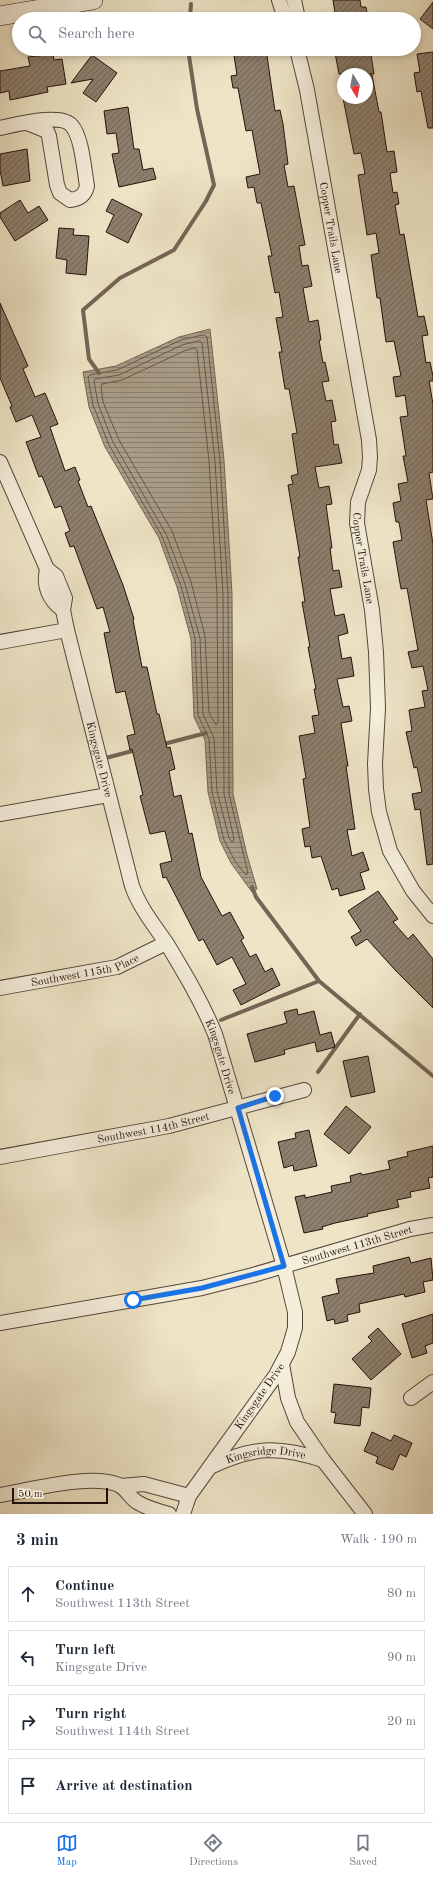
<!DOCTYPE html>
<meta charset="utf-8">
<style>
:root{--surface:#fff;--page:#f2f2f3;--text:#1f2937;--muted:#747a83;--line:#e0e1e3;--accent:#1a73e8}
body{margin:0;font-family:"Old Standard TT",serif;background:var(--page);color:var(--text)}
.compass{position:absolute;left:337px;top:68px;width:36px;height:36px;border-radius:50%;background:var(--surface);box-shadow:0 2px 6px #0003;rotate:170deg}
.scale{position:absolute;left:12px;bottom:10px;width:96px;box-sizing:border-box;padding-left:4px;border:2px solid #24110b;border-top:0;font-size:11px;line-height:14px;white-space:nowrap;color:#24110b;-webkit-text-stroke:3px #f4eedb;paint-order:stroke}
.stop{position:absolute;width:12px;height:12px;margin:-9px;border:3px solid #1a73e8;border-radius:50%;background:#fff}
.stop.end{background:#1a73e8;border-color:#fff;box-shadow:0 1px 4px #0008}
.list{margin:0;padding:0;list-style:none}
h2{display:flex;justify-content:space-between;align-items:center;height:52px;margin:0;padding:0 16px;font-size:17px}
h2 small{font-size:13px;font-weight:400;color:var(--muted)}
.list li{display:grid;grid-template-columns:26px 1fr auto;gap:12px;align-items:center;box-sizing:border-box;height:56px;margin:0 8px 8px;padding:0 8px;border:1px solid var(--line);border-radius:0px}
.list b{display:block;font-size:15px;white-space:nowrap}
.list p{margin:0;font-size:13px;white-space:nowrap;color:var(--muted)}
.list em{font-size:13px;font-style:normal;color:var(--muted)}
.icon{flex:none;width:22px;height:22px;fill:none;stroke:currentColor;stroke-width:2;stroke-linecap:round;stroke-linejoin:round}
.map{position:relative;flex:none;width:433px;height:1514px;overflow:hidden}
.search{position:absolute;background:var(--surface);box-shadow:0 2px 6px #0003;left:12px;right:12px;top:12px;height:44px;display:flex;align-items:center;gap:10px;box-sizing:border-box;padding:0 14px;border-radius:22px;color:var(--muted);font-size:15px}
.sheet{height:308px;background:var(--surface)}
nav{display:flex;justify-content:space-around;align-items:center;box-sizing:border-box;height:56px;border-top:1px solid var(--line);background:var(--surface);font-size:11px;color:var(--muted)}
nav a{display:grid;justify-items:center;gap:2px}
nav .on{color:var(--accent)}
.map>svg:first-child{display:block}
.water{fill:url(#water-rules);stroke:#746555}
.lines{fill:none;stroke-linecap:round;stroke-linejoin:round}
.shore{stroke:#665749;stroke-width:1}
.stream{stroke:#746555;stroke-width:4}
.building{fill:url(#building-hatch);stroke:#24110b}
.street-casing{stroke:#56463a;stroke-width:16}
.secondary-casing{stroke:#24110b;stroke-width:20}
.street{stroke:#f4eedb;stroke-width:14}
.secondary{stroke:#f4eedb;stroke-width:19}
.route{stroke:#1a73e8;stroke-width:5}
.labels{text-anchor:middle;stroke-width:3;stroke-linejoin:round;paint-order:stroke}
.street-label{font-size:11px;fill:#24110b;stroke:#f4eedb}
</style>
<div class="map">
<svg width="433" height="1514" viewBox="0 0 433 1514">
<defs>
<pattern id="water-rules" width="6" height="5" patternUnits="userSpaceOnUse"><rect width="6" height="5" fill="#a99d87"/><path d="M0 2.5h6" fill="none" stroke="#897f6d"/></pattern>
<pattern id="building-hatch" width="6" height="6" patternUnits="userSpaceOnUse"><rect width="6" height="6" fill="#8d7f6d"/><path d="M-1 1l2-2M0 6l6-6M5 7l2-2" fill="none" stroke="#736758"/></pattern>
</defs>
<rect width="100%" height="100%" fill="#eee5c7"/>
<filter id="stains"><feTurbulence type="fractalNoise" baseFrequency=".005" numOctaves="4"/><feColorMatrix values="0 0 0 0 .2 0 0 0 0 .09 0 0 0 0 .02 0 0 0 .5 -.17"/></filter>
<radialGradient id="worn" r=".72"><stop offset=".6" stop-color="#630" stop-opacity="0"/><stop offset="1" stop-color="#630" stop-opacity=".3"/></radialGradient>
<path class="water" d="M210,329l14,131 8,134 1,200 14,61 10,34 -5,3 -21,-29 -11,-22 -12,-49 -3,-52 -11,-23 -3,-78 -14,-52 -18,-49 -54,-91 -16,-40 -6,-35 33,-6 63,-29z"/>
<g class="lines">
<path class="shore" d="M204,335l3,2 13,123 8,134 1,200 19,79 -2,2 -11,-14 -11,-21 -12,-48 -3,-53 -11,-24 -3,-77 -14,-52 -19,-50 -53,-91 -16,-40 -5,-28 2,-2 27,-5 64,-30z
M200,341l2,2 13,118 8,133 1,200 10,45 -2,3 -3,-4 -12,-47 -3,-53 -11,-24 -3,-76 -15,-54 -19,-50 -53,-92 -15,-38 -4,-23 1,-2 24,-4 63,-30z
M195,348l2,2 12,111 8,133 1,129 -2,2 -7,-12 -4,-77 -14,-54 -19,-51 -53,-91 -16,-38 -2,-16 1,-2 20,-4 62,-29z"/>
<path class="stream" d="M190,19l1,-15
M99,373l-10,-14 -6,-49 37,-32 54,-28 32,-49 8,-16 -17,-76 -9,-60
M160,745l46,-12
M102,759l34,-9
M252,887l4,10 63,84 114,95
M221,1020l98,-39
M318,1072l42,-58"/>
</g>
<path class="building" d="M333,0h27l1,7h5l2,12h-32z
M433,2v27l-13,-10z
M233,49h33l9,62 5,-1 3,14 5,40 -4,1 4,22 6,-1 11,59 -6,1 3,20 6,-1 4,21 -9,2 6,34 9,-2 3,20h-2l4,23 2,-1 4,19 -7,1 4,19 6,-1 4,21 -5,1 3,23 4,-1 4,19 -27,4 4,21 10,-2 3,18 -6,1 6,43h-2l3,23 6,-1 3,17 -12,2 5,27 9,-2 4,19 -10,3 4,23 9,-2 3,19 -17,3 6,28 6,-1 3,15 -11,2 7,43h-2l9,63 -8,1 5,26 11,-4 6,18 -9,3 5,16 -25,7 -2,-8 -6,2 -11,-34 -9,2 -2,-12 -5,1 -3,-18 8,-2 -7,-48 3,-1 -7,-42 16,-3 -3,-17 7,-1 -5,-26h2l-8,-42h2l-8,-45h3l-7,-45h2l-12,-72 5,-1 -2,-8 7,-2 -6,-40 5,-1 -8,-44h-4l-6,-37h3l-6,-34 7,-1 -4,-25 -4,1 -7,-37h4l-11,-53h-4l-3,-16 -6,1 -2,-11 14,-3 -8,-44 -6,1 -8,-43h-5l-2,-12 6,-1z
M340,49h30l4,25h-35l-4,-21 6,-1z
M433,52v76h-5l-7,-37 -4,1 -3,-19 6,-1 -3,-18z
M53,54l1,6 8,-1 4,25 -19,3 1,5 -38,8 -1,-9 -9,2v-22l30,-5 -2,-9z
M92,55l25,18 -21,29 -13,-9 10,-14 -22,4z
M367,75h5l7,37h2l6,40 7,-1 3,21 -7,1 3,20 4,-1 2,12 -4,1 5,30 4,-1 14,83 6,-1 4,19 -6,1 4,27 4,-1 3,14v5h-4l4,23v68l-4,1 4,26 -7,1 7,44v320l-6,1 -7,-56 -5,1 -3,-16 10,-2 -5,-25 -3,1 -8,-36 6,-1 -3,-21 16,-3 -3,-16 6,-1 -5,-24 -11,2 -4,-16 10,-2 -11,-62 -6,1 -8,-47 9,-2 -3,-18h-3l-3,-19 8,-2 -3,-17 10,-2 -5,-26h3l-6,-39 8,-1 -3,-21 -9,2 -3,-20 8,-1 -7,-35 -8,1 -6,-44h-3l-6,-43 8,-2 -3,-20 -9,2 -9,-60 7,-1 -4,-21 -7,1 -11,-56h24z
M128,107l6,42h5l4,21 10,-2 3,11 -37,8 -7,-33 7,-1 -3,-20 -9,1 -3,-23z
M27,149l3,32 -27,5 -3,-16v-16z
M112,199l30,15 -14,29 -22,-11 8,-17 -8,-4z
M20,200l8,13 11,-7 9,14 -33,21 -15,-24v-4z
M59,228l15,1 -1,6 16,1 -3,39 -20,-2 1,-13 -11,-2z
M0,303l28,63 -5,3 12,28 10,-4 13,31 -8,3 15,44 10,-4 5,13 -2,1 10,26 3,-1 32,79 11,34 -1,1 9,47h5l10,47h2l8,34 3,-1 5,22 -6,2 5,26 7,-2 8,39 3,-1 9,44 21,39 8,-4 14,26 -3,2 9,17 6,-3 9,18 7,-4 8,17 -39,20 -8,-15 13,-6 -14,-27 -15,8 -14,-26 -4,2 -33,-64 -3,1 -3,-14 12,-3 -7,-30 -15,3 -10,-38 3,-1 -11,-46 -2,1 -3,-14 8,-2 -10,-43 -9,2 -12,-60 6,-1 -7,-25 -6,2 -23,-63 -4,1 -5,-14 5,-2 -9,-25 -6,2 -13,-32 -3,1 -13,-35 15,-5 -9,-22 -16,7 -6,-15 2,-1 -12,-28z
M378,891l20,28 -5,3 15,17 5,-5 20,25v49l-37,-37 -29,-32 -11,7 -5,-9 10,-6 -13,-20z
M297,1009l1,6 16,-4 6,24 11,-3 4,15 -18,5 -2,-10 -31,8 1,4 -30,8 -8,-28 40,-11 -3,-11z
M368,1056l7,36 -24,5 -8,-36z
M346,1106l25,21 -22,27 -25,-20z
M309,1130l8,36 -23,5 -1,-6 -9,3 -6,-26 18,-4 -1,-5z
M433,1146v31l-5,1 2,10 -20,4 1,5 -14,3 2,7 -32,7 1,2 -33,7 -13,4 1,2 -19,4 -9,-36 10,-2v3l27,-6 -1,-6 20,-4 -1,-6 11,-3 1,2 28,-6 -2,-8 20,-5 -1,-4z
M409,1257l2,6 20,-5 2,22 -10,2 2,10 -20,5 -1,-3 -45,10 1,8 -13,3 1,6 -13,3 -1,-5 -7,2 -5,-24 17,-4 -3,-14 38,-6 -1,-7z
M433,1314v29l-8,3 2,7 -15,5 -10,-34z
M378,1328l23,26 -30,26 -19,-21 20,-18 -4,-4z
M334,1384l37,4 -2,20 -7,-1 -2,19 -26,-3 2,-10 -5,-1z
M372,1432l19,9 3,-6 18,8 -6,14 -6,-3 -7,16 -17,-7 2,-6 -14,-6z"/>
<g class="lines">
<defs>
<g id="street">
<path d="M279,0l6,19"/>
<path d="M294,0l3,14 -2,5"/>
<path id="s1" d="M297,49l10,41 62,350 1,17 -1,13 -11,32 -1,21 15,87 4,42 2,56 -3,56 1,25 3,23 11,39 23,40 20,25"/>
<path d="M0,128c15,-3 62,-16 72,-2 10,12 12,43 15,60 -2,9 -7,13 -17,14l-10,-7 -3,-8 -8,-49 -2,-5 -20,-8"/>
<path id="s2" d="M0,462l47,107 9,7 9,22 -2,12 4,20 65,256c8,22 22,39 35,58 18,30 35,58 48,90l69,232 11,46v16l-7,24 -12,23 -87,121 -6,18"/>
<path d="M47,569c-4,17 2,31 16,41"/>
<path d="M0,642l67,-12"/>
<path d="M0,814l108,-19"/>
<path id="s3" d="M0,988l117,-21 49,-24"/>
<path id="s4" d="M0,1157l169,-31 135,-36"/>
<path id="s5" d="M0,1323l202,-35 51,-13 157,-46 23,-4"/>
<path d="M282,1364l6,34 9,24 26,38 42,54"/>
<path d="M411,1398l22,-16"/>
<path id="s6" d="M210,1467c43,-20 66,-22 113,-7"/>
<path d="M121,1486l23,-2 45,12"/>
<path d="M0,1495c30,-5 91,-22 119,-10 8,4 11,13 18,17 9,6 21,9 32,12"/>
</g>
<path id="secondary" d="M0,16l93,-16"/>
</defs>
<use href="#street" class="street-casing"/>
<use href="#secondary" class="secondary-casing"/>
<use href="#street" class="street"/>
<use href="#secondary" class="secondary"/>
</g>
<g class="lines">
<path class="route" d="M133,1300l69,-12 82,-22 -46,-158 37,-12"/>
</g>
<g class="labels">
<g class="street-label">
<text dy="4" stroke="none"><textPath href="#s1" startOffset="182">Copper Trails Lane</textPath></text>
<text dy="4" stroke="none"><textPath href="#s1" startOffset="518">Copper Trails Lane</textPath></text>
<text dy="4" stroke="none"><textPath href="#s2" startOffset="318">Kingsgate Drive</textPath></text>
<text dy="4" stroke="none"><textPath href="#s3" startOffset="87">Southwest 115th Place</textPath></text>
<text dy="4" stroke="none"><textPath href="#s2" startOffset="642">Kingsgate Drive</textPath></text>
<text dy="4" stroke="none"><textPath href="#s4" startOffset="156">Southwest 114th Street</textPath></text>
<text dy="4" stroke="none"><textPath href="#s5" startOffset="366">Southwest 113th Street</textPath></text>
<text transform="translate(259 1396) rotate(-55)" y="4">Kingsgate Drive</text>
<text dy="4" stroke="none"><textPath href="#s6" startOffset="58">Kingsridge Drive</textPath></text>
</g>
</g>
<rect width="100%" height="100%" filter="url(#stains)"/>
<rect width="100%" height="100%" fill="url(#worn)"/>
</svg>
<svg class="compass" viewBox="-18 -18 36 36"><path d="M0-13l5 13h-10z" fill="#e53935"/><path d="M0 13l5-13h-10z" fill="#747a83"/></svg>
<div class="scale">50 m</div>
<div class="stop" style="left:133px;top:1300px"></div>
<div class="stop end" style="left:275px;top:1096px"></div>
<div class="search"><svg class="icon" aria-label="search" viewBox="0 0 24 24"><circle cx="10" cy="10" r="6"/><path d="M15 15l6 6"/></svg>Search here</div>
</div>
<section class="sheet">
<h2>3 min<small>Walk · 190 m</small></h2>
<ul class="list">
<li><svg class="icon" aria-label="ahead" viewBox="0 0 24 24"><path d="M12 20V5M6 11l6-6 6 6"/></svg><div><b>Continue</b><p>Southwest 113th Street</p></div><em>80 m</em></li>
<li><svg class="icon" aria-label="left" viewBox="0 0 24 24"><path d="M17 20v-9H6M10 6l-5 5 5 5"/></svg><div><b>Turn left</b><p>Kingsgate Drive</p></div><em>90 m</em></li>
<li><svg class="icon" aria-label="right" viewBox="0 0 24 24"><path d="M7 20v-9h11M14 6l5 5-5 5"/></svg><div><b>Turn right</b><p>Southwest 114th Street</p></div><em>20 m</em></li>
<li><svg class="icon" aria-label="arrive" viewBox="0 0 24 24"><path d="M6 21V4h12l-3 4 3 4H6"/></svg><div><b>Arrive at destination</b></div></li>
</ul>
</section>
<nav>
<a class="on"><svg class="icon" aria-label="map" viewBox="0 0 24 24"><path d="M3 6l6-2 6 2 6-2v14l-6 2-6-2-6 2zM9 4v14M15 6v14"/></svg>Map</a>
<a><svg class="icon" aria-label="directions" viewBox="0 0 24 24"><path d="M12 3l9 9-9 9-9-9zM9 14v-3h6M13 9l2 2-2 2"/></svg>Directions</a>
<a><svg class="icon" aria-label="saved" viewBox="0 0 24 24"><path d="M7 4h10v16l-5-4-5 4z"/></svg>Saved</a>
</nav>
